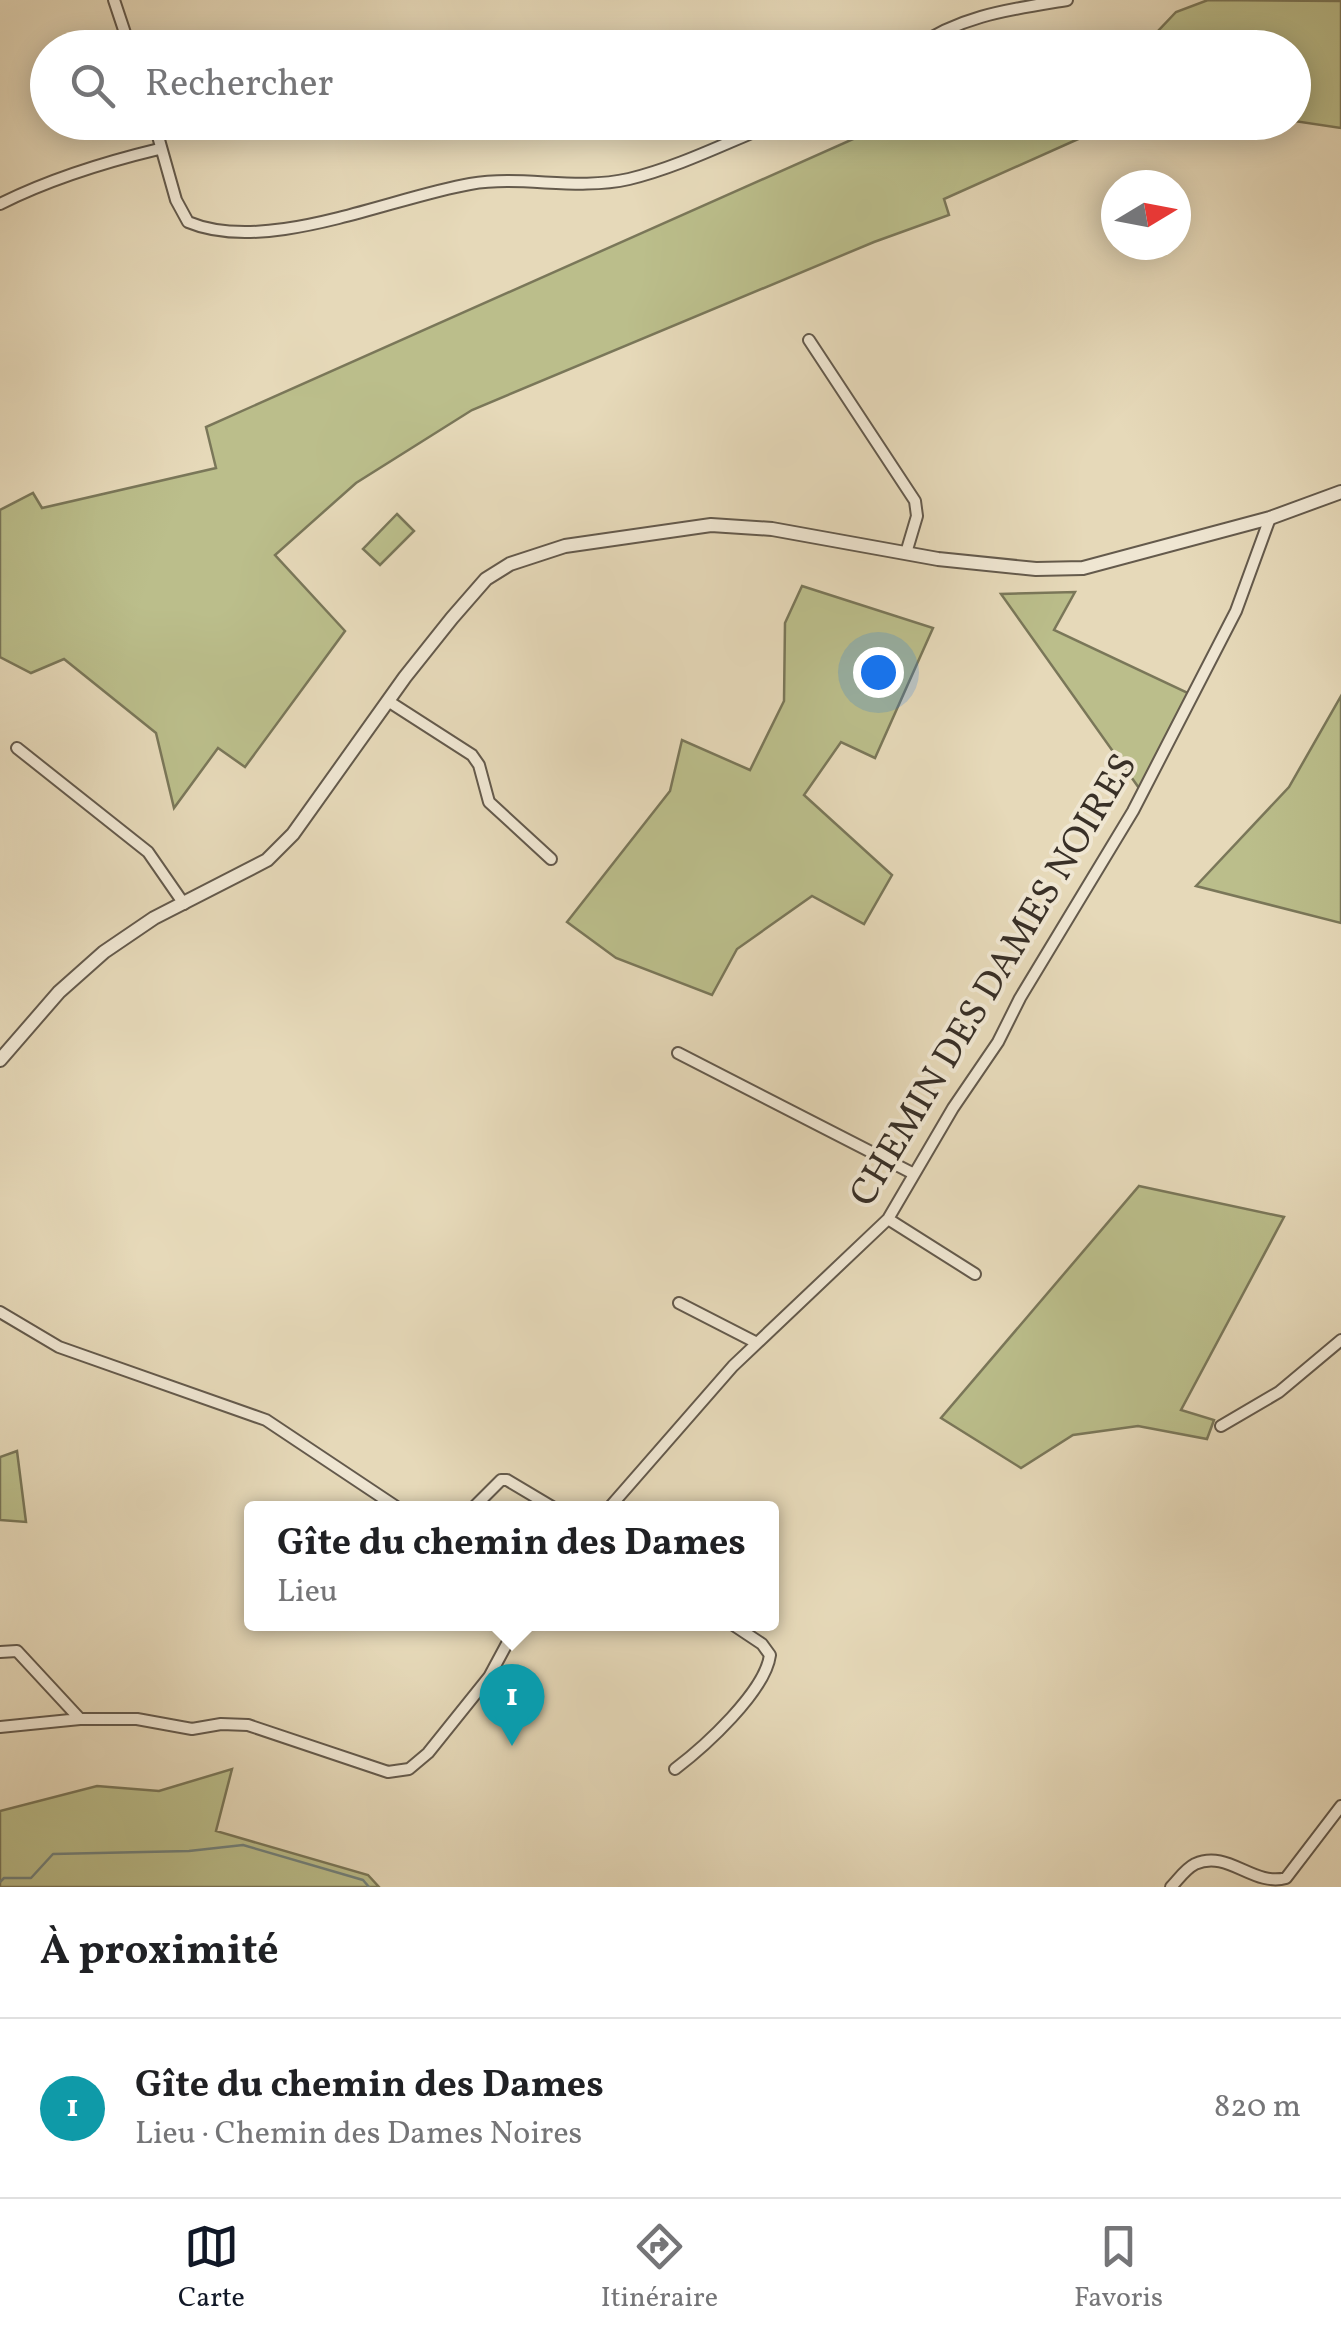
<!DOCTYPE html>
<html lang="fr">
<meta charset="utf-8">
<style>
:root{--surface:#fff;--page:#f2f2f2;--text:#202124;--muted:#757577;--line:#e0e0e0;--accent:#111827}
body{margin:0;font-family:Vollkorn,serif;background:var(--page);color:var(--text)}
.compass{position:absolute;left:1101px;top:170px;width:90px;height:90px;border-radius:50%;background:var(--surface);box-shadow:0 5px 25px #0003;rotate:80deg}
.you{position:absolute;left:878px;top:672px;width:35px;height:35px;margin:-25px;border:8px solid #fff;border-radius:50%;background:#1a73e8;box-shadow:0 0 0 15px #1a73e833}
.badge{display:grid;place-items:center;width:65px;height:65px;border-radius:50%;background:var(--accent);color:#fff;font-size:32px;font-weight:700}
.pin{position:absolute;translate:-50% -82px;filter:drop-shadow(0 2px 5px #0008)}
.pin::after{content:'';position:absolute;top:52px;width:35px;height:30px;background:inherit;clip-path:polygon(0 0,100% 0,50% 100%)}
.popup{position:absolute;left:244px;top:1501px;width:535px;height:130px;box-sizing:border-box;display:grid;place-content:center;border-radius:10px;background:var(--surface);filter:drop-shadow(0 2px 8px #0005);font-size:32px;white-space:nowrap;color:var(--muted)}
.popup b{font-size:38px;color:var(--text)}
.popup::after{content:'';position:absolute;left:50%;top:100%;margin-left:-20px;border:20px solid transparent;border-top-color:var(--surface)}
.list{margin:0;padding:0;list-style:none}
h2{display:flex;justify-content:space-between;align-items:center;height:130px;margin:0;padding:0 40px;font-size:42px}
h2 small{font-size:32px;font-weight:400;color:var(--muted)}
.list li{display:grid;grid-template-columns:65px 1fr auto;gap:30px;align-items:center;box-sizing:border-box;height:180px;padding:0 40px;border-top:2px solid var(--line)}
.list b{display:block;font-size:38px;white-space:nowrap}
.list p{margin:0;font-size:32px;white-space:nowrap;color:var(--muted)}
.list em{font-size:32px;font-style:normal;color:var(--muted)}
.icon{flex:none;width:55px;height:55px;fill:none;stroke:currentColor;stroke-width:2;stroke-linecap:round;stroke-linejoin:round}
.map{position:relative;flex:none;width:1341px;height:1887px;overflow:hidden}
.search{position:absolute;background:var(--surface);box-shadow:0 5px 25px #0003;left:30px;right:30px;top:30px;height:110px;display:flex;align-items:center;gap:25px;box-sizing:border-box;padding:0 35px;border-radius:55px;color:var(--muted);font-size:38px}
.sheet{height:310px;background:var(--surface)}
nav{display:flex;justify-content:space-around;align-items:center;box-sizing:border-box;height:140px;border-top:2px solid var(--line);background:var(--surface);font-size:28px;color:var(--muted)}
nav a{display:grid;justify-items:center;gap:5px}
nav .on{color:var(--accent)}
.map>svg:first-child{display:block}
.green{fill:#bbbe8b;stroke:#7a7759;stroke-width:2.5}
.lines{fill:none;stroke-linecap:round;stroke-linejoin:round}
.stream{stroke:#72827d;stroke-width:2.5}
.minor-casing{stroke:#645a4c;stroke-width:14}
.tertiary-casing{stroke:#645a4c;stroke-width:16}
.minor{stroke:#efe6d2;stroke-width:10}
.tertiary{stroke:#efe6d2;stroke-width:12}
.labels{text-anchor:middle;stroke-width:8;stroke-linejoin:round;paint-order:stroke}
.street-label{font-size:38px;fill:#393027;stroke:#efe6d2}
</style>
<div class="map">
<svg width="1341" height="1887" viewBox="0 0 1341 1887">
<rect width="100%" height="100%" fill="#e6d9b9"/>
<filter id="stains"><feTurbulence type="fractalNoise" baseFrequency=".002" numOctaves="4"/><feColorMatrix values="0 0 0 0 .2 0 0 0 0 .09 0 0 0 0 .02 0 0 0 .5 -.17"/></filter>
<radialGradient id="worn" r=".72"><stop offset=".6" stop-color="#630" stop-opacity="0"/><stop offset="1" stop-color="#630" stop-opacity=".3"/></radialGradient>
<path class="green" d="M1208,0l133,1v127l-47,-7v-73l-223,-1 85,-14 20,-21z
M889,123h225l-170,76 5,16 -75,27 -402,168 -116,73 -81,72 70,76 -100,136 -27,-19 -44,60 -18,-75 -92,-74 -33,14 -31,-16v-147l33,-17 9,15 174,-40 -10,-41z
M397,514l17,17 -34,34 -17,-16z
M802,586l131,42 -58,130 -34,-16 -37,53 88,80 -28,49 -52,-28 -75,53 -25,46 -96,-37 -49,-36 103,-131 12,-51 68,30 34,-69 1,-78z
M1075,592l-21,38 134,63 -49,95 -138,-194z
M1341,696v227l-145,-37 93,-99z
M1139,1186l145,31 -103,193 33,10 -7,19 -69,-13 -65,9 -52,33 -80,-50z
M17,1451l9,71 -26,-2v-63z
M232,1769l-16,62 152,44 11,12h-379v-76l97,-25 62,5z"/>
<g class="lines">
<path class="stream" d="M0,1882l4,-4h27l22,-24 136,-3 54,-6 120,35 6,7"/>
<defs>
<path id="minor" d="M114,0l16,48
M915,48c46,-33 98,-39 152,-48
M154,122l22,78 12,22c78,33 201,-24 282,-38 53,-9 106,7 159,-5 50,-12 101,-38 149,-57
M0,204c50,-25 105,-42 159,-55
M809,340l106,161 2,15 -11,37
M388,701l84,54 7,10 10,37 62,57
M17,748l131,104 36,52
M678,1053l236,121
M888,1219l87,55
M679,1303l78,40
M0,1312l59,35 207,73 132,88
M1221,1426l58,-34 62,-52
M473,1508l28,-28h6l47,28
M609,1508l124,-142 155,-147 65,-111 45,-66 22,-44 113,-187 103,-200 34,-93
M0,1652l17,-1 63,68
M0,1727l80,-8h57l55,10 29,-5 27,1 140,47 21,-3 19,-16 61,-76 21,-39 3,-14
M675,1769c29,-22 90,-77 95,-114l-8,-11 -30,-20
M1171,1887c7,-7 14,-18 24,-23 33,-15 58,23 91,14l55,-72"/>
<path id="tertiary" d="M0,1060l59,-68 45,-40 50,-34 113,-58 26,-26 112,-157 47,-59 34,-39 24,-15 55,-18 146,-21 61,4 166,30 98,10 47,-1 187,-50 71,-26"/>
</defs>
<use href="#minor" class="minor-casing"/>
<use href="#tertiary" class="tertiary-casing"/>
<use href="#minor" class="minor"/>
<use href="#tertiary" class="tertiary"/>
</g>
<g class="labels">
<g class="street-label">
<text transform="translate(992 979) rotate(-59)" y="13">CHEMIN DES DAMES NOIRES</text>
</g>
</g>
<rect width="100%" height="100%" filter="url(#stains)"/>
<rect width="100%" height="100%" fill="url(#worn)"/>
</svg>
<svg class="compass" viewBox="-18 -18 36 36"><path d="M0-13l5 13h-10z" fill="#e53935"/><path d="M0 13l5-13h-10z" fill="#757577"/></svg>
<div class="you"></div>
<div class="pin badge" style="left:512px;top:1746px;background:#0f9aa8">1</div>
<div class="popup"><b>Gîte du chemin des Dames</b>Lieu</div>
<div class="search"><svg class="icon" aria-label="search" viewBox="0 0 24 24"><circle cx="10" cy="10" r="6"/><path d="M15 15l6 6"/></svg>Rechercher</div>
</div>
<section class="sheet">
<h2>À proximité<small></small></h2>
<ul class="list">
<li><span class="badge" style="background:#0f9aa8">1</span><div><b>Gîte du chemin des Dames</b><p>Lieu · Chemin des Dames Noires</p></div><em>820 m</em></li>
</ul>
</section>
<nav>
<a class="on"><svg class="icon" aria-label="map" viewBox="0 0 24 24"><path d="M3 6l6-2 6 2 6-2v14l-6 2-6-2-6 2zM9 4v14M15 6v14"/></svg>Carte</a>
<a><svg class="icon" aria-label="directions" viewBox="0 0 24 24"><path d="M12 3l9 9-9 9-9-9zM9 14v-3h6M13 9l2 2-2 2"/></svg>Itinéraire</a>
<a><svg class="icon" aria-label="saved" viewBox="0 0 24 24"><path d="M7 4h10v16l-5-4-5 4z"/></svg>Favoris</a>
</nav>
